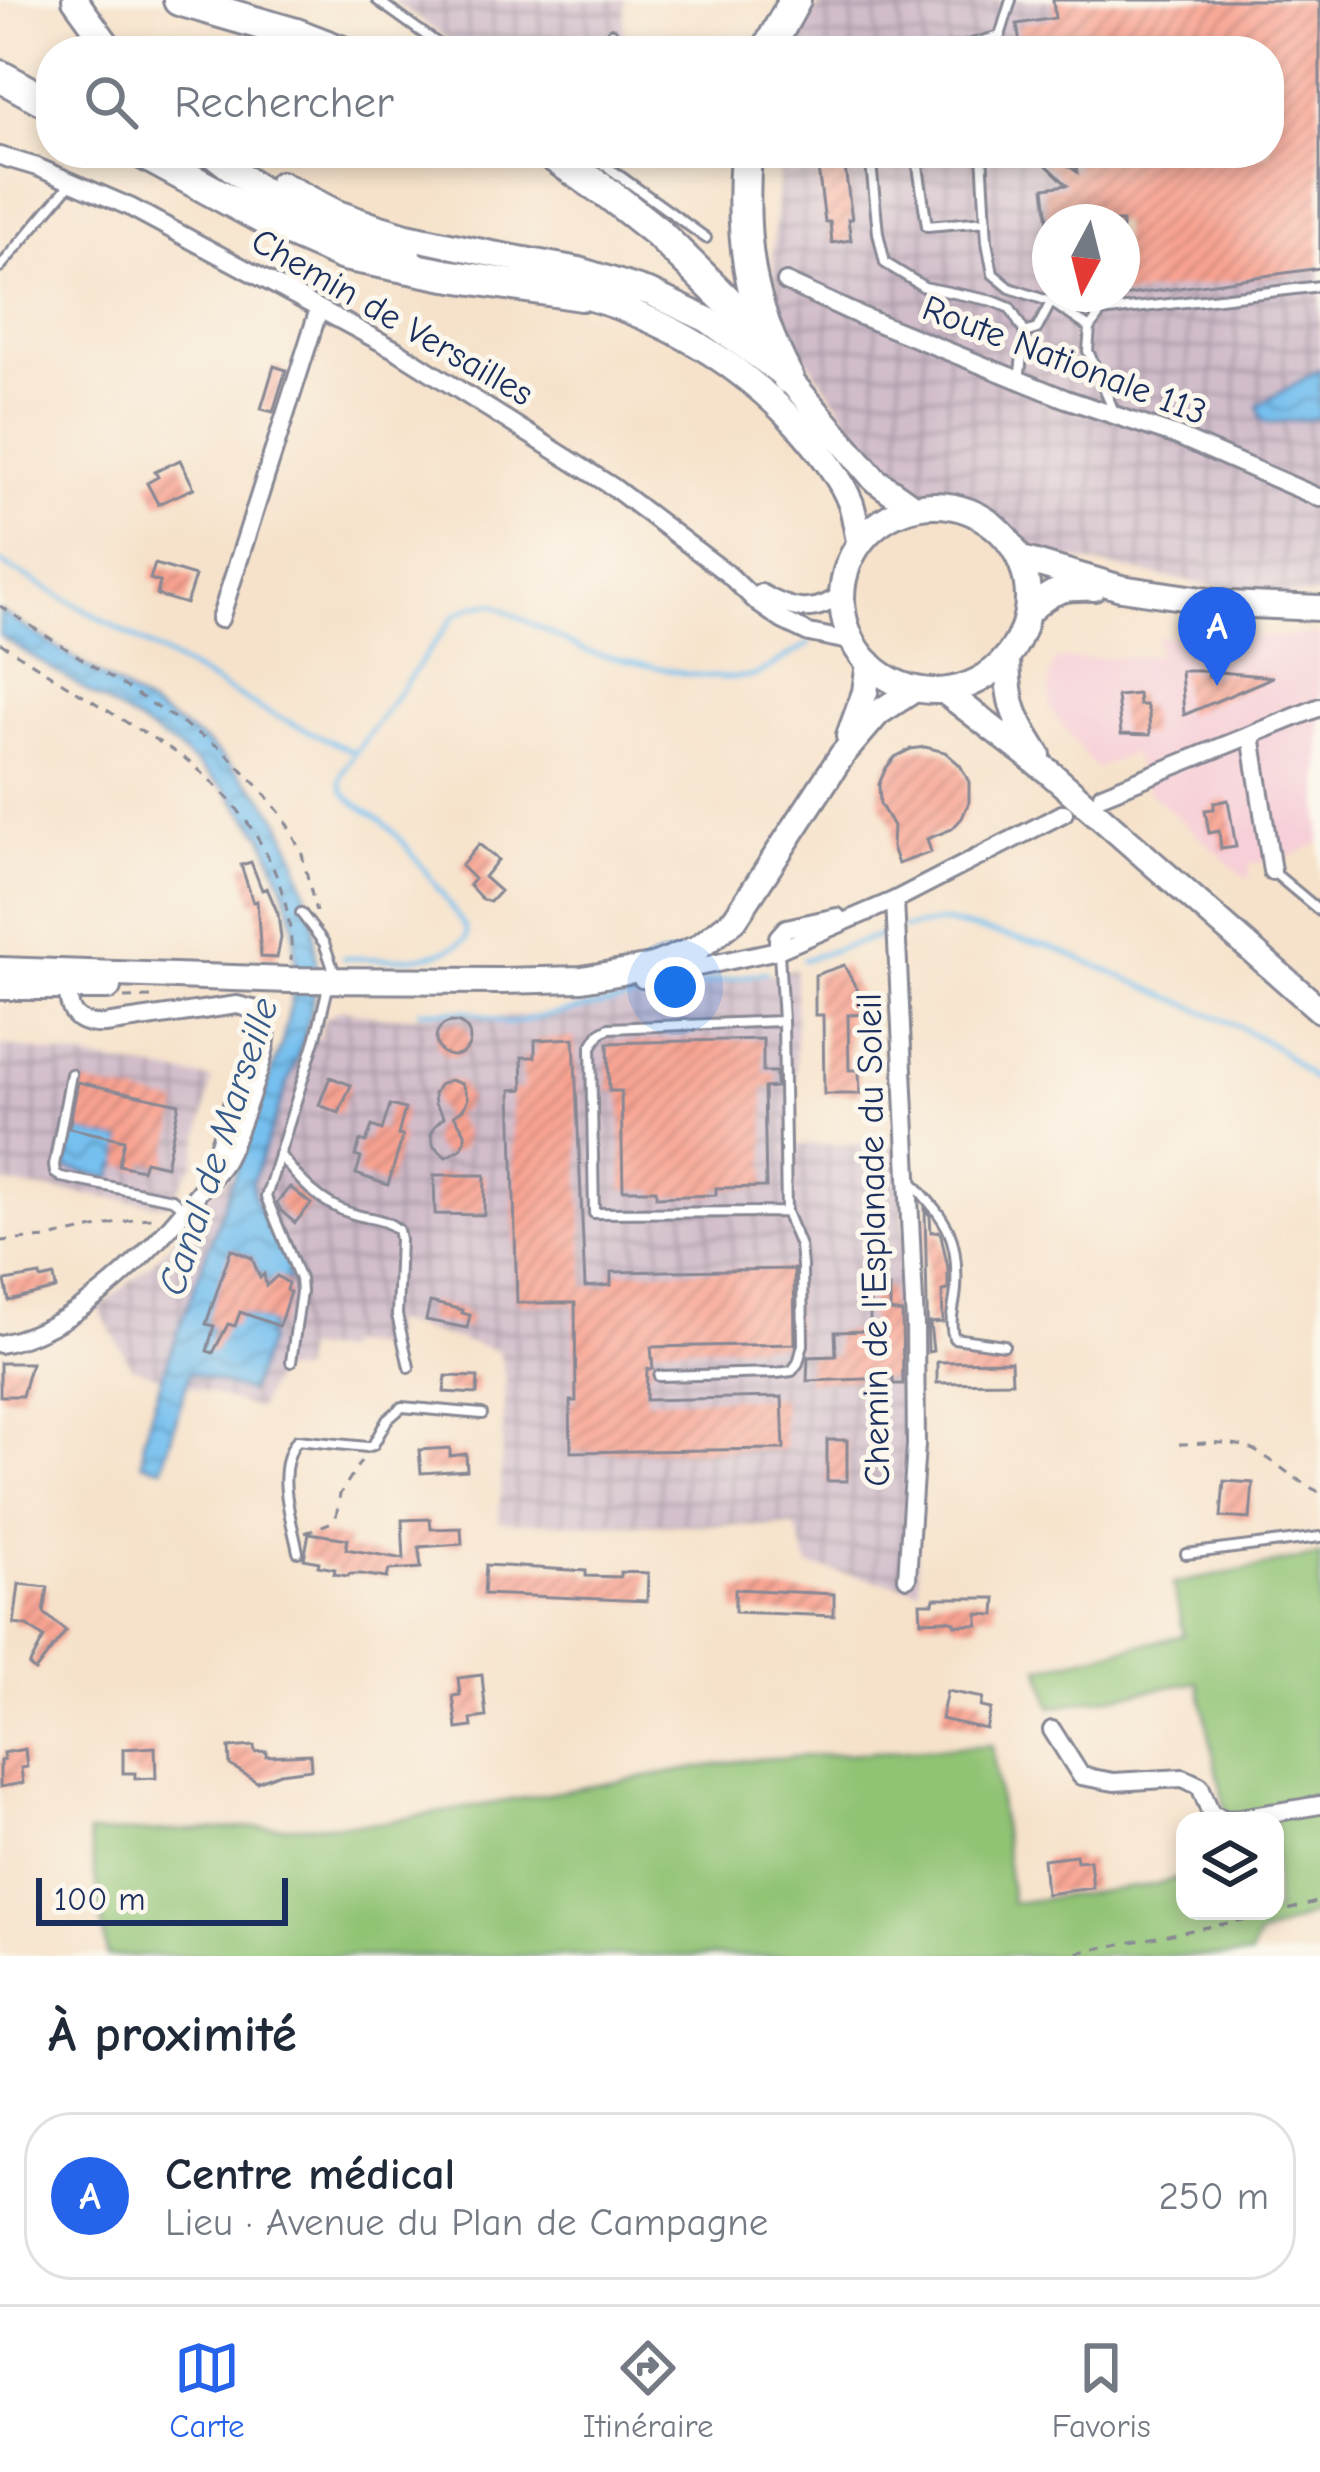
<!DOCTYPE html>
<html lang="fr">
<meta charset="utf-8">
<style>
:root{--surface:#fff;--page:#f6f6f7;--text:#1f2937;--muted:#747a83;--line:#e0e1e3;--accent:#2563eb}
body{margin:0;font-family:"Comic Neue",sans-serif;background:var(--page);color:var(--text)}
.controls{position:absolute;right:36px;bottom:36px;display:grid;overflow:hidden;border-radius:24px;box-shadow:0 6px 18px #0003}
.controls button{width:108px;height:108px;display:grid;place-items:center;padding:0;border:0;border-bottom:3px solid var(--line);background:var(--surface);color:var(--text);font:60px sans-serif}
.compass{position:absolute;left:1032px;top:204px;width:108px;height:108px;border-radius:50%;background:var(--surface);box-shadow:0 6px 18px #0003;rotate:187deg}
.scale{position:absolute;left:36px;bottom:30px;width:252px;box-sizing:border-box;padding-left:12px;border:6px solid #1b2f5e;border-top:0;font-size:33px;line-height:42px;white-space:nowrap;color:#1b2f5e;-webkit-text-stroke:9px #fbf7ec;paint-order:stroke}
.you{position:absolute;left:675px;top:987px;width:42px;height:42px;margin:-30px;border:9px solid #fff;border-radius:50%;background:#1a73e8;box-shadow:0 0 0 18px #1a73e833}
.badge{display:grid;place-items:center;width:78px;height:78px;border-radius:50%;background:var(--accent);color:#fff;font-size:39px;font-weight:700}
.pin{position:absolute;translate:-50% -99px;filter:drop-shadow(0 3px 6px #0008)}
.pin::after{content:'';position:absolute;top:63px;width:42px;height:36px;background:inherit;clip-path:polygon(0 0,100% 0,50% 100%)}
.list{margin:0;padding:0;list-style:none}
h2{display:flex;justify-content:space-between;align-items:center;height:156px;margin:0;padding:0 48px;font-size:51px}
h2 small{font-size:39px;font-weight:400;color:var(--muted)}
.list li{display:grid;grid-template-columns:78px 1fr auto;gap:36px;align-items:center;box-sizing:border-box;height:168px;margin:0 24px 24px;padding:0 24px;border:3px solid var(--line);border-radius:48px}
.list b{display:block;font-size:45px;white-space:nowrap}
.list p{margin:0;font-size:39px;white-space:nowrap;color:var(--muted)}
.list em{font-size:39px;font-style:normal;color:var(--muted)}
.icon{flex:none;width:66px;height:66px;fill:none;stroke:currentColor;stroke-width:2;stroke-linecap:round;stroke-linejoin:round}
.map{position:relative;flex:none;width:1320px;height:1956px;overflow:hidden}
.search{position:absolute;background:var(--surface);box-shadow:0 6px 18px #0003;left:36px;right:36px;top:36px;height:132px;display:flex;align-items:center;gap:30px;box-sizing:border-box;padding:0 42px;border-radius:48px;color:var(--muted);font-size:45px}
.sheet{height:348px;background:var(--surface)}
nav{display:flex;justify-content:space-around;align-items:center;box-sizing:border-box;height:168px;border-top:3px solid var(--line);background:var(--surface);font-size:33px;color:var(--muted)}
nav a{display:grid;justify-items:center;gap:6px}
nav .on{color:var(--accent)}
.map>svg:first-child{display:block}
.built{fill:#f6cfd8}
.industrial{fill:url(#industrial-grid);fill-rule:evenodd}
.green{fill:#90c373;stroke:#567968;stroke-width:3}
.water{fill:url(#water-waves);stroke:#4878a6;stroke-width:3}
.lines{fill:none;stroke-linecap:round;stroke-linejoin:round}
.stream{stroke:#76c0ef;stroke-width:4.5}
.building{fill:url(#building-hatch)}
.service-casing{stroke:#888894;stroke-width:14}
.minor-casing{stroke:#888894;stroke-width:22}
.secondary-casing{stroke:#888894;stroke-width:30}
.motorway-casing{stroke:#888894;stroke-width:36}
.path{stroke:#888894;stroke-width:3;stroke-dasharray:9 9;stroke-linecap:butt}
.service{stroke:#fff;stroke-width:8}
.minor{stroke:#fff;stroke-width:16}
.secondary{stroke:#fff;stroke-width:24}
.motorway{stroke:#fff;stroke-width:30}
.labels{text-anchor:middle;stroke-width:10;stroke-linejoin:round;paint-order:stroke}
.street-label{font-size:36px;fill:#1b2f5e;stroke:#fbf7ec}
.water-label{font-size:39px;font-style:italic;fill:#365a8a;stroke:#fbf7ec}
</style>
<div class="map">
<svg width="1320" height="1956" viewBox="0 0 1320 1956">
<defs>
<pattern id="industrial-grid" width="8" height="8" patternUnits="userSpaceOnUse" patternTransform="scale(3)"><rect width="8" height="8" fill="#d1bdca"/><path d="M0 4h8M4 0v8" fill="none" stroke="#a99aa7"/></pattern>
<pattern id="water-waves" width="16" height="10" patternUnits="userSpaceOnUse" patternTransform="scale(3)"><rect width="16" height="10" fill="#76c0ef"/><path d="M0 5q4-4 8 0t8 0" fill="none" stroke="#609cc5"/></pattern>
<pattern id="building-hatch" width="6" height="6" patternUnits="userSpaceOnUse" patternTransform="scale(3)"><rect width="6" height="6" fill="#f9a391"/><path d="M-1 1l2-2M0 6l6-6M5 7l2-2" fill="none" stroke="#c9857a"/></pattern>
</defs>
<rect width="100%" height="100%" fill="#fbf7ec"/>
<filter id="ink" filterUnits="userSpaceOnUse"><feTurbulence type="fractalNoise" baseFrequency=".00833" numOctaves="2"/><feDisplacementMap in="SourceGraphic" scale="24" xChannelSelector="R" yChannelSelector="G"/><feConvolveMatrix kernelMatrix="1 2 1 2 8 2 1 2 1" color-interpolation-filters="sRGB"/></filter>
<filter id="wash" filterUnits="userSpaceOnUse"><feTurbulence type="fractalNoise" baseFrequency=".004" numOctaves="4" result="noise"/><feDisplacementMap in="SourceGraphic" scale="48" xChannelSelector="R" yChannelSelector="G"/><feGaussianBlur stdDeviation="2.7" result="paint"/><feColorMatrix in="noise" values="0 0 0 0 0 0 0 0 0 0 0 0 0 0 0 0 0 1.4 0 .05"/><feComposite in="paint" operator="in"/></filter>
<g filter="url(#wash)">
<rect width="100%" height="100%" fill="#f6e2ca"/>
<path class="built" d="M1320,635v208l-37,16 -33,5 -2,16 -101,-90 -15,-37 -36,16 -46,-60 -1,-28 6,-21 103,-5 -2,-18z"/>
<path class="industrial" d="M392,0h233l-2,51h-158z
M823,0h497v596l-58,-1 -208,-39 -29,-16 -48,-37 -56,-8 -22,-8 -13,-10 -32,-51 -73,-104 -9,-64 9,-105h488v-102h-472l11,-28zM1050,222h72v72h-72z
M796,969v176l103,-2 10,142 10,304 -110,-23 -14,-40 -296,-4 6,-144 -6,-27 -108,-30 -3,26 -44,-3 -2,7 -38,-2 -4,23 -24,-1 -18,38 -126,-42 -33,-58 56,-49 30,-33 16,-25 27,-27 24,7 53,-148 15,4 4,-19 17,-10 40,8 85,-4 18,5 94,-6z
M0,1045l212,34 -18,85 -27,42 -167,-23z"/>
<path class="green" d="M1320,1555v357l-62,25 -8,19h-1143l-18,-122 290,-11 365,-63 248,-15 20,158 147,-19 26,-8v35h90v-90h-47l-30,-139 -147,25 -11,-39 144,-33 -11,-51z"/>
<path class="water" d="M1320,369v49l-52,5 -7,-4 -3,-13z
M0,611l208,133 54,52 17,24 15,33 19,62 4,66 -12,53 -53,149c1,35 41,64 36,100l-17,2 -11,-4 -8,-23 -20,-8 -25,74 7,2 -3,10 6,1 23,-25 31,11 -5,14 3,2 -20,53 -59,-20 -28,96 -20,-5 1,-23 19,-63 120,-334 14,-62 -2,-57 -9,-34 -22,-54 -39,-48 -48,-41 -176,-111z
M69,1128l55,12 -5,25h-4l-3,13 -46,-10 2,-13 -4,-1z"/>
<g class="lines">
<path class="stream" d="M0,562l263,148 91,42
M903,928l41,-6 108,25 186,79 42,24 40,35
M343,958c40,0 91,7 124,-20l-1,-10c-26,-35 -51,-77 -83,-106 -12,-10 -40,-22 -42,-38 -2,-9 7,-19 11,-27l103,-142 19,-9 19,-2 94,48 100,22 37,4 30,-2 55,-32
M803,960l86,-27
M420,1011h50l37,13 259,-52"/>
</g>
<g id="blocks">
<path class="building" d="M1053,0h267v268l-198,28v-74h-74l-4,-34 23,-3 -33,-32h17l26,19 -3,-19h195v-102h-248l-4,-27 38,-6z
M812,153h31l9,66h-4l3,21 -19,3 -2,-21h-5l-7,-54 -4,1z
M274,366l12,4 -13,42 -12,-3z
M180,460l14,28 -36,16 -11,-21 11,-6 -3,-5z
M155,564l40,12 -9,28 -29,-9 3,-13 -10,-3z
M1181,671h26l2,6 11,-5 53,5 -89,38z
M1138,694l1,11h7l3,8 1,22 -29,-1 -4,-38z
M925,747l20,5 15,13 9,17v20l-7,16 -10,11 -25,10 4,13 -33,12 -6,-17 1,-21 -13,-22 -1,-20 7,-16 9,-11 16,-8z
M1228,800l8,47 -15,2 -2,-18 -10,2 -4,-23 9,-1v-6z
M479,844l19,16 -14,17 16,14 -10,11 -7,-2 -14,-15 5,-6 -13,-13z
M251,862l11,28 5,-2 11,26 3,24 -4,20 -16,-1 -4,-56 -4,1 -12,-37z
M844,965l26,49 -22,1 1,55h10l1,24h-36l-1,-79h-8v-40z
M436 1039a17 17 0 1 1 34 0a17 17 0 1 1-34 0Z
M574,1038l11,249 26,-2v-13l183,-3 1,75 -144,3 2,22h-6l-1,31 136,-3 2,52 -213,3 -1,-51h6l-1,-98h-58l-6,-213 12,-1 -1,-32h13v-17z
M763,1039v33h13v15l-12,1 2,99 -50,1v7l-60,2v-7h-33l-2,-99h-12l-1,-48z
M330,1077l21,8 -12,28 -20,-8z
M450,1080l12,4 6,15 -5,10 -9,6 11,18v8l-4,8 -15,8 -12,-10 -3,-12 4,-9 9,-9 -9,-13 -1,-10 5,-9z
M78,1082l101,22 -13,62 -21,-5 -3,9 -23,-5 5,-25 -55,-12z
M390,1105l15,4 -7,26 5,1 -15,49 -32,-11 5,-16 -6,-2 5,-15 6,1 6,-16 10,4z
M434,1175h51l-1,40 -49,-1z
M290,1187l21,17 -16,19 -14,-12 -4,-9z
M925,1209l5,7 1,16 8,-1 2,4 7,33v22l-6,1 1,31 -13,1 3,28 -5,1z
M231,1249l21,9 8,20 4,-4 2,12 11,-10 11,7 -2,7 4,2 -11,34 -39,-14 -5,14 -7,-2 -15,29 -6,-2 7,-25 -8,-2z
M40,1275l1,4 13,-3 2,13 -47,12 -4,-20z
M870,1287h20v24l12,2 1,71h-10v-6l-86,3 1,-24 28,-1 -1,-24 35,-1z
M430,1302l33,8 -1,3 8,2 -3,13 -41,-8z
M1011,1361l1,21 -75,1v-21z
M0,1363h31l-9,33h-22z
M446,1376l32,1 -1,17 -33,-2z
M827,1440h20v41h-20z
M450,1448v8l16,-2 1,16 -46,3 -2,-23z
M1224,1481l29,2 -3,36 -29,-2z
M430,1519l1,10 30,-1 1,16 -43,3 2,21 -32,2 -2,8 -26,-4h-12l-1,2 -14,-2 1,-5 -17,-3 1,-4 -15,-3 5,-26 39,6 -2,10 58,10 -2,-39z
M486,1565l100,6v5l34,1v-5l28,1 -1,28 -163,-7z
M19,1584l29,3 -4,26 22,18 -31,40 -6,-5 15,-28 -16,-12 -14,-2z
M735,1589l99,5v22l-99,-4z
M934,1598h62l-1,17 -17,-1v11h-23v-3l-8,-2 -26,1 -1,-18h13z
M482,1675l4,42 -15,2 1,8 -15,2 -4,-33 7,-1 -2,-17z
M947,1691l36,7 -2,9 10,2 -5,20 -45,-10z
M254,1746l1,6 11,-1v5l44,-2 1,15 -31,4 -23,9 -27,-17 -1,-17z
M155,1747l1,31 -21,1v-6h-12v-24z
M25,1749l2,18 -6,1 2,15 -23,4v-26l4,-1 -1,-7z
M1076,1855l1,6 13,-1 3,28 -47,6 -3,-35z"/>
</g>
</g>
<g filter="url(#ink)">
<use href="#blocks" fill-opacity="0" stroke="#888894" stroke-width="3"/>
<g class="lines">
<defs>
<path id="service" d="M377,0l71,51
M612,33l1,18
M930,51l34,-5 36,-10 11,-36
M588,153l118,85
M870,153l8,80 7,30 39,24 69,14 17,7 15,25 -6,47
M900,153l17,9
M916,153l11,73 59,-5
M982,153l5,89 6,32 17,14 41,14 39,26
M0,267l71,-84
M1025,333l12,-4 14,-27
M1115,414l-27,-63 2,-23 11,-16 219,-26
M1272,871l48,40
M301,913l23,30 11,31
M783,1021l-174,7 -9,5 -9,14 3,166 192,-1
M71,1074l-17,91 1,8 6,4 111,22 12,9
M279,1154c20,26 41,50 74,60 16,5 32,4 45,16l2,9 -3,76 12,52
M913,1183c34,39 46,52 43,106 -1,17 -8,33 -2,49l50,7
M291,1362l10,-70 -1,-13 -34,-82 50,-160 13,-54
M659,1376l118,-3 15,-2 6,-8 5,-18 -1,-79 -2,-20 -14,-34 -3,-191 -4,-69
M298,1552c-7,-35 -24,-81 -1,-112l70,7 6,-2 14,-25 15,-13 80,7
M1186,1554l134,-17"/>
<path id="minor" d="M0,156l37,11 93,40 266,143 217,137 116,88 30,29 23,16 27,13 40,8
M786,282l70,32 210,85 111,37 143,62
M761,593c29,17 53,23 81,1
M220,619l99,-310
M1251,735l21,136
M1102,795l218,-88
M895,900l20,425 1,120 -9,133
M778,950v-13l8,-9 51,-11
M642,979l136,-29 117,-50 169,-87
M210,1171l24,-72 20,-23
M0,1344c76,-14 149,-90 196,-148 9,-12 22,-23 29,-36 13,-25 21,-52 30,-78 7,-20 18,-52 6,-71l-24,-6 -132,19c-35,2 -37,-16 -38,-46
M1052,1730l29,46 33,6 69,-4 17,8 11,28 17,6 92,-15"/>
<path id="secondary" d="M75,0l37,51
M211,153c59,47 123,83 197,102
M281,184l54,28 39,14 33,10 80,17 92,17 72,23 57,27 80,58 87,102 37,26
M565,291c92,22 171,68 235,137 20,23 40,48 51,76 4,12 5,25 8,36
M842 598a93 93 0 1 1 186 0a93 93 0 1 1-186 0Z
M1022,559l99,29 108,16 91,4
M1029,611c24,-22 34,-24 65,-23
M1007,658c1,45 6,59 31,97
M944,691l105,81 271,238
M849,736l16,-44 4,-29
M0,970l289,10 212,1 81,-2 69,-12 47,-19 37,-29 107,-164 36,-42 37,-24
M0,987h108"/>
<path id="motorway" d="M179,0l117,34 44,17
M767,51l28,-51
M0,76l51,28
M142,153l133,72 69,30 102,20 135,20
M549,153l60,41 48,38 112,110
M746,153c-6,85 2,150 42,225"/>
</defs>
<use href="#service" class="service-casing"/>
<use href="#minor" class="minor-casing"/>
<use href="#secondary" class="secondary-casing"/>
<use href="#motorway" class="motorway-casing"/>
<path class="path" d="M0,606l222,143 37,38 25,31 18,36 14,58
M0,643c37,23 73,46 110,69 23,15 48,28 71,44 64,46 114,123 110,204
M124,998l27,-1
M0,1241l48,-3 89,-19 15,-1
M1179,1444c21,0 47,-4 67,3 27,10 47,34 74,45
M305,1533l27,-11 4,-5 4,-23 21,-33
M1060,1956l209,-41 51,-14"/>
<use href="#service" class="service"/>
<use href="#minor" class="minor"/>
<use href="#secondary" class="secondary"/>
<use href="#motorway" class="motorway"/>
</g>
</g>
<g class="labels">
<g class="street-label">
<text transform="translate(393 316) rotate(30)" y="13">Chemin de Versailles</text>
<text transform="translate(1065 359) rotate(21)" y="13">Route Nationale 113</text>
<text transform="translate(872 1240) rotate(-91)" y="13">Chemin de l'Esplanade du Soleil</text>
</g>
<g class="water-label">
<text transform="translate(217 1146) rotate(-72)" y="14">Canal de Marseille</text>
</g>
</g>
</svg>
<div class="controls">
<button><svg class="icon" aria-label="layers" viewBox="0 0 24 24"><path d="M12 4l9 5-9 5-9-5zM3 14l9 5 9-5"/></svg></button>
</div>
<svg class="compass" viewBox="-18 -18 36 36"><path d="M0-13l5 13h-10z" fill="#e53935"/><path d="M0 13l5-13h-10z" fill="#747a83"/></svg>
<div class="scale">100 m</div>
<div class="you"></div>
<div class="pin badge" style="left:1217px;top:686px">A</div>
<div class="search"><svg class="icon" aria-label="search" viewBox="0 0 24 24"><circle cx="10" cy="10" r="6"/><path d="M15 15l6 6"/></svg>Rechercher</div>
</div>
<section class="sheet">
<h2>À proximité<small></small></h2>
<ul class="list">
<li><span class="badge">A</span><div><b>Centre médical</b><p>Lieu · Avenue du Plan de Campagne</p></div><em>250 m</em></li>
</ul>
</section>
<nav>
<a class="on"><svg class="icon" aria-label="map" viewBox="0 0 24 24"><path d="M3 6l6-2 6 2 6-2v14l-6 2-6-2-6 2zM9 4v14M15 6v14"/></svg>Carte</a>
<a><svg class="icon" aria-label="directions" viewBox="0 0 24 24"><path d="M12 3l9 9-9 9-9-9zM9 14v-3h6M13 9l2 2-2 2"/></svg>Itinéraire</a>
<a><svg class="icon" aria-label="saved" viewBox="0 0 24 24"><path d="M7 4h10v16l-5-4-5 4z"/></svg>Favoris</a>
</nav>
